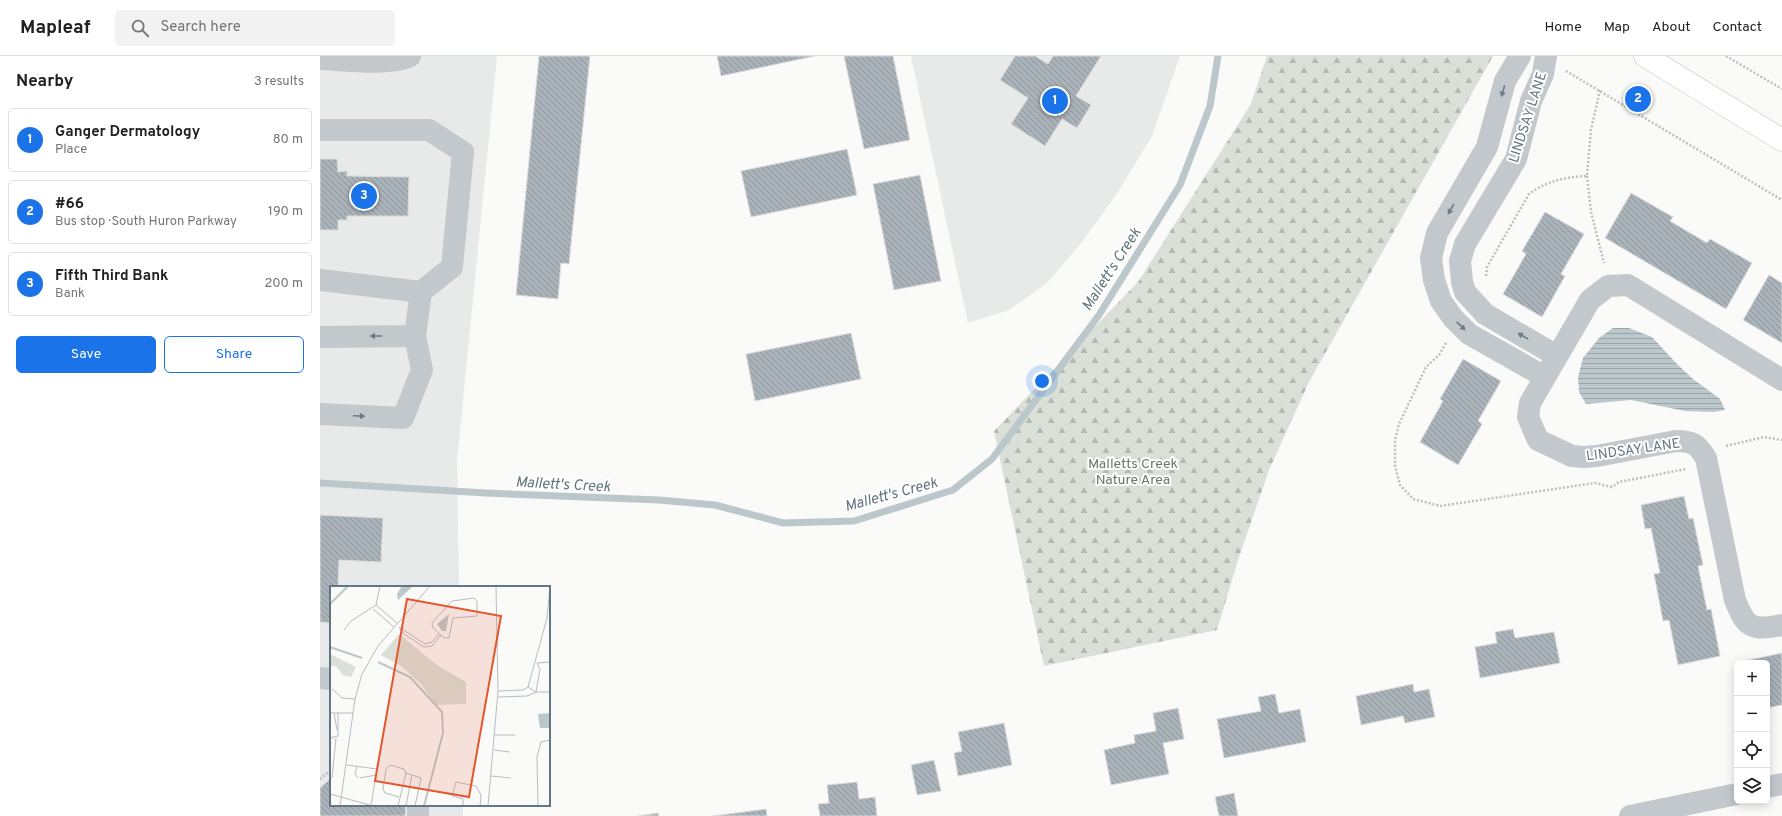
<!DOCTYPE html>
<meta charset="utf-8">
<style>
:root{--surface:#fff;--page:#f2f2f2;--text:#202124;--muted:#757577;--line:#e0e0e0;--accent:#1a73e8}
body{margin:0;font-family:Overpass,sans-serif;background:var(--page);color:var(--text)}
.controls{position:absolute;right:12px;bottom:12px;display:grid;overflow:hidden;border-radius:6px;box-shadow:0 2px 10px #0003}
.controls button{width:36px;height:36px;display:grid;place-items:center;padding:0;border:0;border-bottom:1px solid var(--line);background:var(--surface);color:var(--text);font:20px sans-serif}
.you{position:absolute;left:722px;top:325px;width:14px;height:14px;margin:-10px;border:3px solid #fff;border-radius:50%;background:#1a73e8;box-shadow:0 0 0 6px #1a73e833}
.badge{display:grid;place-items:center;width:26px;height:26px;border-radius:50%;background:var(--accent);color:#fff;font-size:13px;font-weight:700}
.pin{position:absolute;translate:-50% -50%;border:2px solid #fff;box-shadow:0 1px 4px #0006}
.list{margin:0;padding:0;list-style:none}
h2{display:flex;justify-content:space-between;align-items:center;height:52px;margin:0;padding:0 16px;font-size:17px}
h2 small{font-size:13px;font-weight:400;color:var(--muted)}
.list li{display:grid;grid-template-columns:26px 1fr auto;gap:12px;align-items:center;box-sizing:border-box;height:64px;margin:0 8px 8px;padding:0 8px;border:1px solid var(--line);border-radius:6px}
.list b{display:block;font-size:15px;white-space:nowrap}
.list p{margin:0;font-size:13px;white-space:nowrap;color:var(--muted)}
.list em{font-size:13px;font-style:normal;color:var(--muted)}
.actions{display:flex;gap:8px;padding:12px 16px}
.actions a{flex:1;padding:9px 0;border:1px solid var(--accent);border-radius:6px;text-align:center;font-size:14px;color:var(--accent)}
.actions .main{background:var(--accent);color:#fff}
.icon{flex:none;width:22px;height:22px;fill:none;stroke:currentColor;stroke-width:2;stroke-linecap:round;stroke-linejoin:round}
.map{position:relative;flex:none;width:1462px;height:760px;overflow:hidden}
header{display:flex;align-items:center;gap:24px;box-sizing:border-box;height:56px;padding:0 20px;background:var(--surface);border-bottom:1px solid var(--line)}
header strong{font-size:19px}
nav{display:flex;gap:22px;margin-inline-start:auto;font-size:14px}
.search{width:280px;height:36px;background:var(--page);display:flex;align-items:center;gap:10px;box-sizing:border-box;padding:0 14px;border-radius:6px;color:var(--muted);font-size:15px}
main{display:flex}
aside{flex:1;background:var(--surface)}
.map>svg:first-child{display:block}
.built{fill:#e8e9e9}
.forest{fill:url(#forest-firs)}
.water{fill:url(#water-rules)}
.lines{fill:none;stroke-linecap:round;stroke-linejoin:round}
.stream{stroke:#bbc7cb;stroke-width:7}
.building{fill:url(#building-back-hatch);stroke:#dcdcda}
.major-casing{stroke:#b5babe;stroke-width:23}
.path{stroke:#bbbfc2;stroke-width:2.5;stroke-dasharray:2 2;stroke-linecap:butt}
.minor{stroke:#c3c8cc;stroke-width:22}
.major{stroke:#fff;stroke-width:22}
.oneway{fill:#6a7a87}
.labels{text-anchor:middle;stroke-width:4;stroke-linejoin:round;paint-order:stroke}
.street-label{font-size:14px;fill:#657683;stroke:#fff}
.park-label{font-size:14px;fill:#687a64;stroke:#fff}
.water-label{font-size:15px;font-style:italic;fill:#60757c;stroke:#fff}
.inset-river{fill:none;stroke:#bbc7cb;stroke-width:2}
.inset-road{fill:none;stroke:#b5bdc2;stroke-width:1}
.view{fill:#e4572e;fill-opacity:0.15;stroke:#e4572e;stroke-width:2}
.inset-edge{fill:none;stroke:#657683;stroke-width:2}
</style>
<header>
<strong>Mapleaf</strong>
<div class="search"><svg class="icon" aria-label="search" viewBox="0 0 24 24"><circle cx="10" cy="10" r="6"/><path d="M15 15l6 6"/></svg>Search here</div>
<nav><a>Home</a><a>Map</a><a>About</a><a>Contact</a></nav>
</header>
<main>
<aside>
<h2>Nearby<small>3 results</small></h2>
<ul class="list">
<li><span class="badge">1</span><div><b>Ganger Dermatology</b><p>Place</p></div><em>80 m</em></li>
<li><span class="badge">2</span><div><b>#66</b><p>Bus stop · South Huron Parkway</p></div><em>190 m</em></li>
<li><span class="badge">3</span><div><b>Fifth Third Bank</b><p>Bank</p></div><em>200 m</em></li>
</ul>
<div class="actions"><a class="main">Save</a><a>Share</a></div>
</aside>
<div class="map">
<svg width="1462" height="760" viewBox="0 0 1462 760">
<defs>
<pattern id="forest-firs" width="22" height="20" patternUnits="userSpaceOnUse"><rect width="22" height="20" fill="#dadfd7"/><path d="M5 1l3.5 6h-7zM16 11l3.5 6h-7z" fill="#b4b9b4"/></pattern>
<pattern id="water-rules" width="6" height="5" patternUnits="userSpaceOnUse"><rect width="6" height="5" fill="#bbc7cb"/><path d="M0 2.5h6" fill="none" stroke="#9ca6aa"/></pattern>
<pattern id="building-back-hatch" width="6" height="6" patternUnits="userSpaceOnUse"><rect width="6" height="6" fill="#aab3b9"/><path d="M-1 5l2 2M0 0l6 6M5-1l2 2" fill="none" stroke="#8e969c"/></pattern>
</defs>
<rect width="100%" height="100%" fill="#fafaf8"/>
<path class="built" d="M0,0h177l-40,405 2,126h-128v218h132v11h-143z
M591,0h269l-28,80 -34,56 -36,50 -35,41 -38,27 -41,13z"/>
<path class="forest" d="M947,0h226l-184,326 -40,88 -31,90 -21,70 -173,36 -50,-235 144,-149 113,-178z"/>
<path class="water" d="M1293,272h16l23,9 24,26 17,16 27,20 5,11 -11,2 -29,-1 -54,-11 -45,4 -7,-12 -1,-15 5,-19 16,-20z"/>
<g class="lines">
<path class="stream" d="M0,427l166,10 173,7 56,5 68,18 71,-2 99,-31 39,-31 107,-144 81,-130 30,-79 8,-50"/>
</g>
<path class="building" d="M219,0h51l-21,208 -8,-1 -3,36 -42,-4z
M397,0h98l-94,20z
M524,0h49l17,84 -46,9z
M695,0h20l13,8 5,-8h48l-25,40 15,9 -14,23 -15,-9 -17,27 -34,-22 17,-26 -28,-18z
M527,93l10,46 -106,22 -10,-46z
M0,103h17l1,13 9,-1v5l62,1 -1,39h-61v4h-9v10h-18z
M600,119l21,106 -47,9 -21,-106z
M1311,137l42,24 -3,4 37,22 3,-4 42,24 -26,46 -121,-71z
M1225,156l39,22 -23,40 4,2 -23,41 -39,-23 23,-40 -4,-3z
M1449,219l13,8v60l-39,-23z
M531,277l10,46 -106,22 -9,-47z
M1143,303l38,22 -23,40 4,3 -24,41 -38,-23 23,-41 -3,-2z
M1364,440l5,23 4,-1 10,47 -5,1 9,44 4,-1 9,47 -42,9 -9,-45 -6,1 -9,-47 6,-1 -9,-45 -6,1 -4,-24z
M0,459l63,3 -2,44 -42,-2 -1,27h-7v36l-11,-1z
M1193,573l2,9 39,-6 6,31 -80,15 -5,-31 22,-4 -2,-11z
M1462,597v52l-15,3v-45h-18v-3z
M1093,628l1,8 15,-3 6,28 -30,6 -2,-7 -42,9 -5,-29z
M955,638l4,19 21,-4 6,33 -82,16 -7,-39 44,-8 -3,-14z
M858,652l6,31 -21,4 6,31 -58,11 -7,-35 31,-7 -1,-8 22,-4 -3,-18z
M684,667l8,42 -54,11 -4,-23 8,-2 -4,-19z
M614,704l7,31 -24,4 -6,-30z
M11,722v27h75l-1,11h-85v-28z
M537,726l2,17 16,-2 2,19h-57l-2,-12 11,-1 -2,-18z
M914,737l4,23h-19l-4,-19z
M446,753l1,7h-54z
M338,757l1,3h-21z"/>
<g class="lines">
<defs>
<path id="major" d="M1325,0l137,84"/>
</defs>
<use href="#major" class="major-casing"/>
<path class="path" d="M1406,0l56,33
M1246,15l216,129
M1267,120l4,36 13,51
M1166,220l1,-9 42,-73c17,-13 37,-17 58,-18l4,-46 9,-40
M1126,287l-7,12 -13,12 -27,57 -4,16v26l5,19 13,14 27,7 155,-23 17,4 7,-5 67,-13
M1406,390l38,-9 18,3
M0,723l11,-9"/>
<path class="minor" d="M1200,0l-15,25 -18,66 -50,86 -6,25 3,22 7,21 12,17 16,16 76,43
M1226,0l-3,18 -12,27 -15,58 -51,85 -5,17 2,21 3,10 20,22 72,42
M0,3c23,1 71,7 90,-3
M0,74h109l34,22 -11,115 -31,25 -101,-12
M0,281l95,-1
M1462,324l-154,-95 -20,1 -18,14 -60,103 -2,14 10,23 34,16 12,1 13,-1 79,-15c17,0 21,3 30,17l29,142c11,28 17,31 47,25
M0,358l83,4 19,-48 -7,-34 6,-44
M0,622l11,1
M1447,731l15,-3
M98,760v-11
M1310,760l107,-22"/>
<use href="#major" class="major"/>
</g>
<defs><path id="oneway-solid" d="M-6-.8H1V-3.2L6.5 0L1 3.2V.8H-6Z"/></defs>
<g class="oneway">
<use href="#oneway-solid" transform="translate(1183 35) rotate(106)"/>
<use href="#oneway-solid" transform="translate(1131 153) rotate(120)"/>
<use href="#oneway-solid" transform="translate(1141 270) rotate(44)"/>
<use href="#oneway-solid" transform="translate(56 280) rotate(180)"/>
<use href="#oneway-solid" transform="translate(1203 280) rotate(-150)"/>
<use href="#oneway-solid" transform="translate(39 360) rotate(3)"/>
</g>
<g class="labels">
<g class="street-label">
<text transform="translate(1207 61) rotate(-72)" y="5">LINDSAY LANE</text>
<text transform="translate(1313 393) rotate(-8)" y="5">LINDSAY LANE</text>
</g>
<g class="park-label">
<text x="813" y="412">Malletts Creek<tspan x="813" dy="16">Nature Area</tspan></text>
</g>
<g class="water-label">
<text transform="translate(791 213) rotate(-57)" y="5">Mallett's Creek</text>
<text transform="translate(243 428) rotate(3)" y="5">Mallett's Creek</text>
<text transform="translate(571 438) rotate(-15)" y="5">Mallett's Creek</text>
</g>
</g>
<g transform="translate(10 530)">
<rect width="220" height="220" fill="#fafaf8"/>
<path d="M69,48l38,31 29,17v22l-30,1 -15,-21 -20,-18 -20,-11zM0,68l26,13 -5,10 -8,-2 -7,-9h-6z" fill="#dadfd7"/>
<path d="M72,0h11l-15,14 -1,-6zM119,28l-3,17h-4l-5,-7zM220,127v15h-10l-2,-14z" fill="#bbc7cb"/>
<path class="inset-river" d="M0,18l18,-18M0,61l32,11M48,76l32,15 32,35 1,21 -19,73"/>
<path class="inset-road" d="M144,12l3,3v15l-24,2 -4,20h-5l-11,-10 -1,-5 20,-22zM46,19l21,18M43,23l21,18M69,41l5,7 20,13 8,-1 9,-11M69,41l26,17 7,-2 7,-8M14,44l7,-9 25,-16 4,-19M207,77l13,-1M198,101l8,5h14M2,103l10,9 13,1M168,105l25,-1 5,-3 19,-69 3,-32M168,111l29,-1 9,-4 4,-23 -3,-6M0,127h23M4,127l3,17M165,149h20M0,152l8,-2v-23M164,164l16,2M17,179l30,4 -6,36M27,180l-2,8 3,4M76,187l15,5 -6,28M161,190l20,2M2,192l4,-40M30,192l16,-3M0,208l43,12M10,220l15,-107 7,-25 16,-28 52,-60M68,220l8,-33 -2,-4 -14,-4 -4,4 -3,20 2,4 14,4M76,220l6,-31M133,220v-7l-11,-3 4,-14 20,4 5,9 -1,11M158,220l10,-115 -2,-105M208,220l-1,-49 4,-15 9,-2"/>
<path class="view" d="M77,13l94,17 -32,181 -94,-16z"/>
<rect width="220" height="220" class="inset-edge"/>
</g>
</svg>
<div class="controls">
<button>+</button>
<button>−</button>
<button><svg class="icon" aria-label="locate" viewBox="0 0 24 24"><circle cx="12" cy="12" r="6"/><path d="M12 2v4M12 18v4M2 12h4M18 12h4"/></svg></button>
<button><svg class="icon" aria-label="layers" viewBox="0 0 24 24"><path d="M12 4l9 5-9 5-9-5zM3 14l9 5 9-5"/></svg></button>
</div>
<div class="you"></div>
<div class="pin badge" style="left:735px;top:45px">1</div>
<div class="pin badge" style="left:1318px;top:43px">2</div>
<div class="pin badge" style="left:44px;top:140px">3</div>
</div>
</main>
